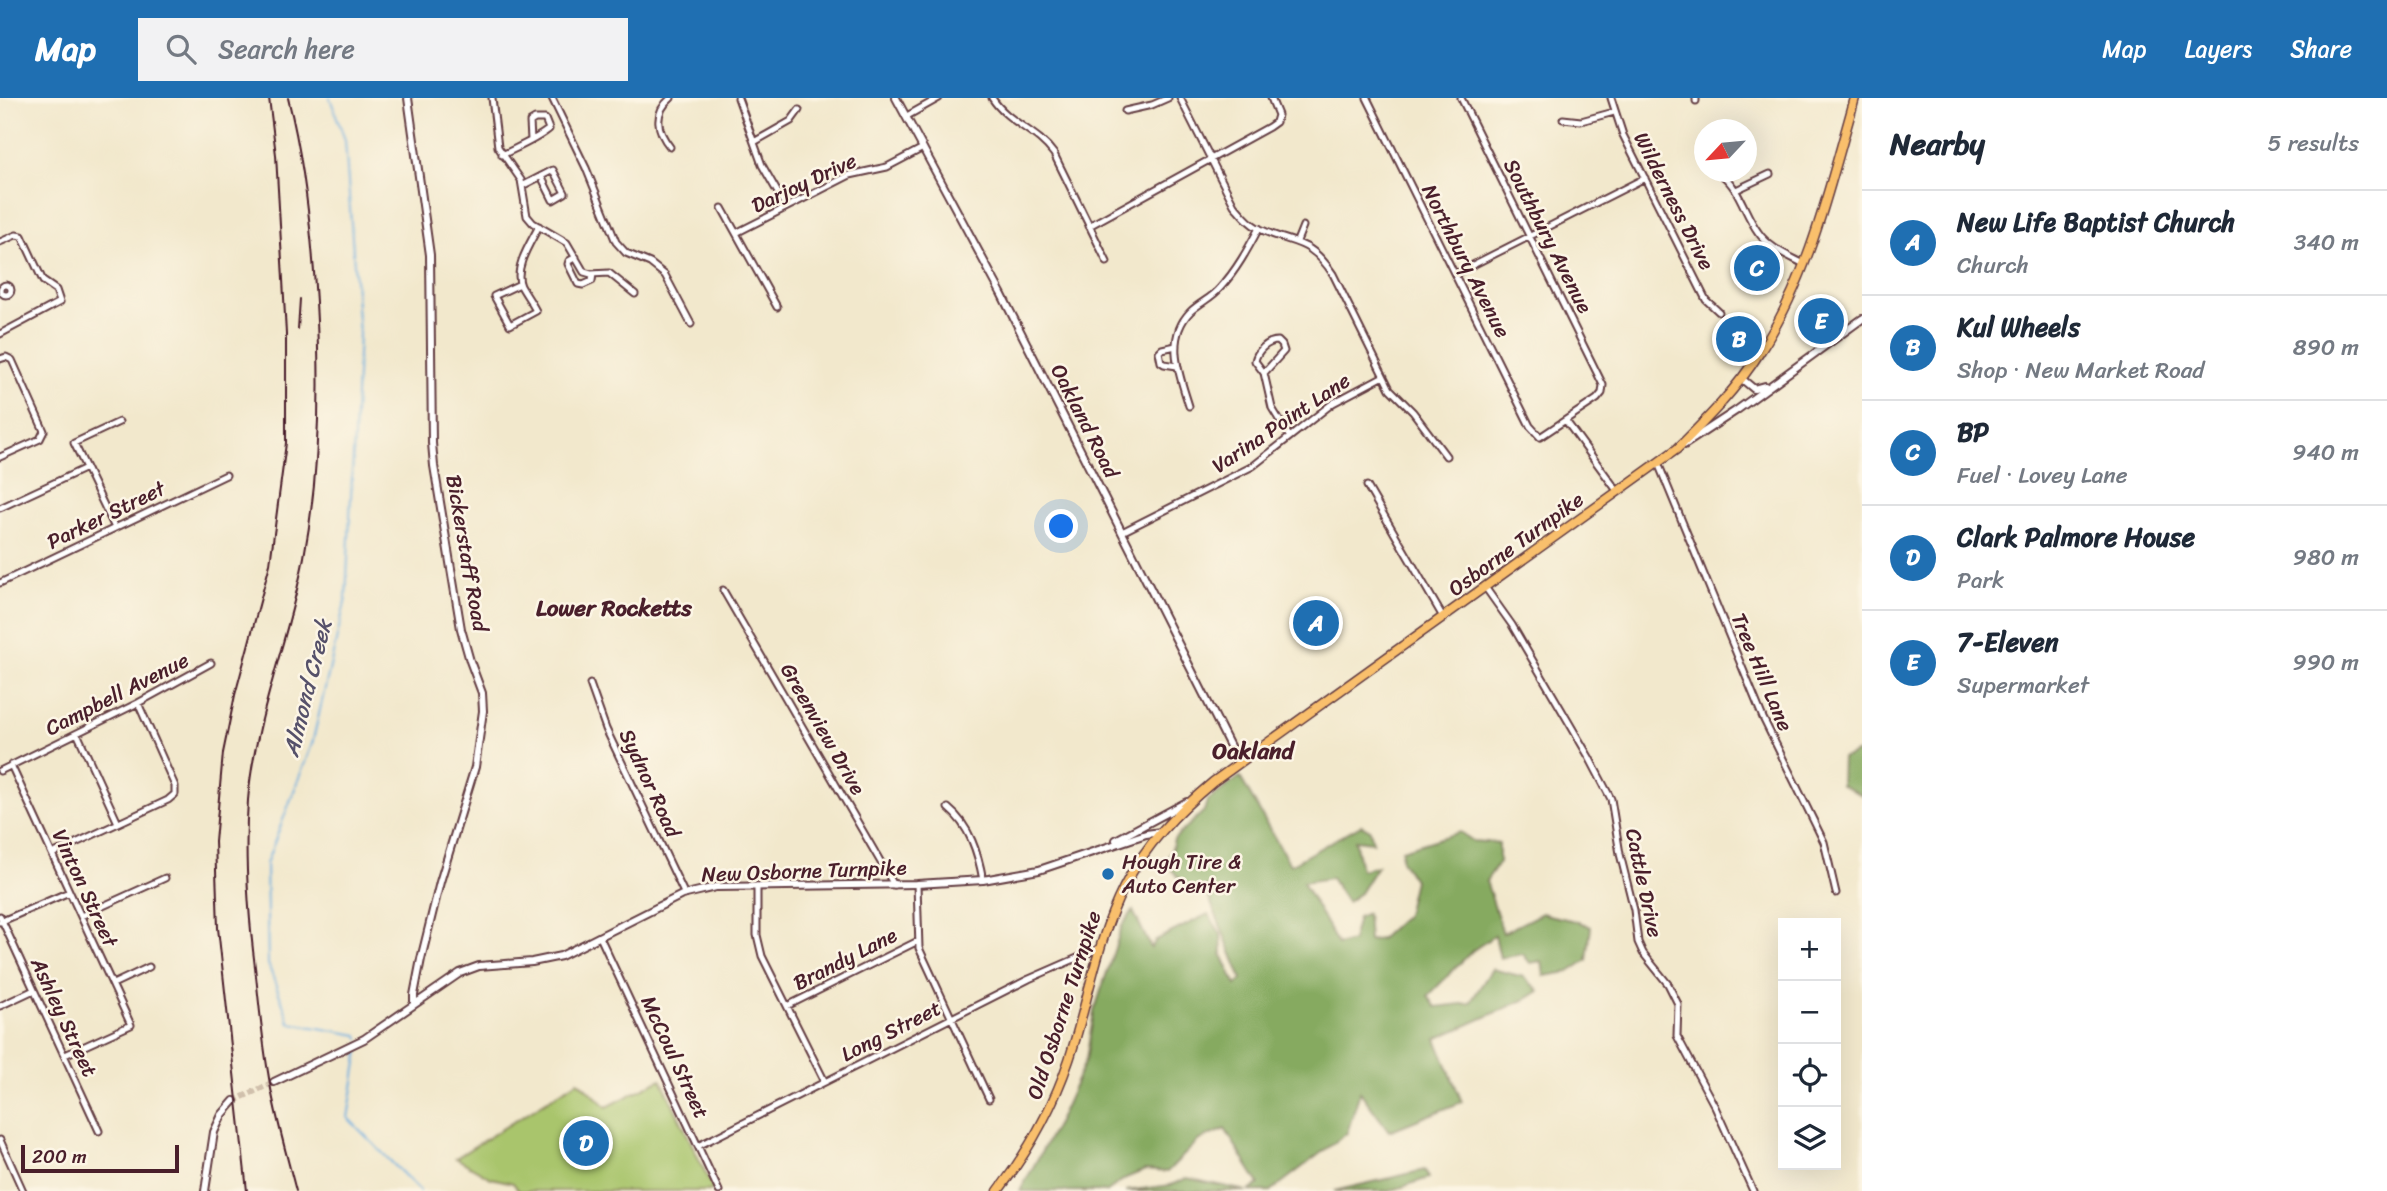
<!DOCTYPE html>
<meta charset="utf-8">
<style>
:root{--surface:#fff;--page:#f2f2f3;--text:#1f2937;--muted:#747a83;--line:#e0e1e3;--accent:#1f6fb2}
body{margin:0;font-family:Sriracha,sans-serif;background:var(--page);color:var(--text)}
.controls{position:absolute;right:21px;bottom:21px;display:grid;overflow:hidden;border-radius:0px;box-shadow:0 7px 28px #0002}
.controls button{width:63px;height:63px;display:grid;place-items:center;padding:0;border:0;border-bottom:2px solid var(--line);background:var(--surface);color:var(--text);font:35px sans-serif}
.compass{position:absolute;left:1694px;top:21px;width:63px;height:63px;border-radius:50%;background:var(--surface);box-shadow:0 7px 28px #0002;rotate:244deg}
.scale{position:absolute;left:21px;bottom:18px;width:158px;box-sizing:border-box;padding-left:7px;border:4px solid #4a1f2b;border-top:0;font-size:19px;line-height:24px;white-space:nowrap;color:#4a1f2b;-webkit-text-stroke:5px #fcf5e5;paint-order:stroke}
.you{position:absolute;left:1062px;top:429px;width:24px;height:24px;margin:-18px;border:5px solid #fff;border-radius:50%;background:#1a73e8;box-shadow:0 0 0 10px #1a73e833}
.badge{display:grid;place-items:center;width:46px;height:46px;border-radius:50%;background:var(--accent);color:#fff;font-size:23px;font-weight:700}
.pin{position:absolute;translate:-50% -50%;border:4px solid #fff;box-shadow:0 2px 7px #0006}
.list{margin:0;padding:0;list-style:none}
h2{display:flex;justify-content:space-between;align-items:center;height:91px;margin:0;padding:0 28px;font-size:30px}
h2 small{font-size:23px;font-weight:400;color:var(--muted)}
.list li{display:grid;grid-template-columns:46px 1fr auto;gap:21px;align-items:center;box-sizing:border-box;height:105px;padding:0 28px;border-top:2px solid var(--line)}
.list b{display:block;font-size:26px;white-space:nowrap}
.list p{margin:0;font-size:23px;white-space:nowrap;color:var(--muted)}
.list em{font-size:23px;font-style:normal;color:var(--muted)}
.icon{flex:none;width:38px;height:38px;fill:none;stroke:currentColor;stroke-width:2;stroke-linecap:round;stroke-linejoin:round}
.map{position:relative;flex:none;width:1862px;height:1093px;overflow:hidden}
header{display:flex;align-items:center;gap:42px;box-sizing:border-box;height:98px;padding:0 35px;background:var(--accent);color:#fff}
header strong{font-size:33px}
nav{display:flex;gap:38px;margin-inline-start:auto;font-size:24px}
.search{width:490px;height:63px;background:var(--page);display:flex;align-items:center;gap:18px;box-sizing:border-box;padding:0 24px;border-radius:0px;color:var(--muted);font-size:26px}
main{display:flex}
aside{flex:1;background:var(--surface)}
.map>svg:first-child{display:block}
.green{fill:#a9c56c;stroke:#7a724c;stroke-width:2}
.forest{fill:#86aa60;stroke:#686446;stroke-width:2}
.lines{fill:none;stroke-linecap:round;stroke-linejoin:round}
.stream{stroke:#6baddf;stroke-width:2}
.tertiary-tunnel{stroke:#d0c0ac;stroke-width:6;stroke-dasharray:6 3;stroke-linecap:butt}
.minor-casing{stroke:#633d43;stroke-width:9}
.tertiary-casing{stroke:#633d43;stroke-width:10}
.primary-casing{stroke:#633d43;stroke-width:11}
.minor{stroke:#fff;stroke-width:5}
.tertiary{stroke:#fff;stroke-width:6}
.primary{stroke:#f9bf6c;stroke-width:8}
.rail{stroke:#4a1f2b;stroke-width:2}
.poi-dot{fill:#1f6fb2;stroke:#fcf5e5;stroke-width:2.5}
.labels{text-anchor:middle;stroke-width:5;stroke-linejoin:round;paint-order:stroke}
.street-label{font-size:21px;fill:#4a1f2b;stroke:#fcf5e5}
.poi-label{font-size:21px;fill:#4a1f2b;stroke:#fcf5e5;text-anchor:start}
.neighbourhood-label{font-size:23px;font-weight:bold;fill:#4a1f2b;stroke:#fcf5e5}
.water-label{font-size:23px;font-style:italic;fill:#56516a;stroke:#fcf5e5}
</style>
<header>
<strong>Map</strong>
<div class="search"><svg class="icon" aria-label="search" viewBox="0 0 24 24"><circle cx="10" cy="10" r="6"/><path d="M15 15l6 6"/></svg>Search here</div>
<nav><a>Map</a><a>Layers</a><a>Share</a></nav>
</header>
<main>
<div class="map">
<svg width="1862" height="1093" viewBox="0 0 1862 1093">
<rect width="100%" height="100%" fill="#fcf5e5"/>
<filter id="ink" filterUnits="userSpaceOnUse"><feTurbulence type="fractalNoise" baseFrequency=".0143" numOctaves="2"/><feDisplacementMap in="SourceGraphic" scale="14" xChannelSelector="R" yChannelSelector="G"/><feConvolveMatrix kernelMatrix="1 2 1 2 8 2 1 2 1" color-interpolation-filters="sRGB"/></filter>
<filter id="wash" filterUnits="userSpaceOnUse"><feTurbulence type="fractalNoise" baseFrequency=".00686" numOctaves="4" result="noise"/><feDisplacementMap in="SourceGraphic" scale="28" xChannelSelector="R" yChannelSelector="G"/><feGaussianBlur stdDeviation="1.57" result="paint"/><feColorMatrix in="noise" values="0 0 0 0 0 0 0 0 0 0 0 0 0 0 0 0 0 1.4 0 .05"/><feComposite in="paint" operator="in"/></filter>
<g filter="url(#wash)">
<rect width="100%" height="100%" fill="#f2e8cc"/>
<path class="green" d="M661,981l52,110 -4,2h-190l-6,-8 -22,-5 -35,-20 122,-77 29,26z"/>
<path class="forest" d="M1862,653v44l-21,-10 1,-27z
M1240,679l50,88 71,-40 9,5 3,12 -18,-2 6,30 16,-4 -17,27 -13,9 -16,-24 -28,4 35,63 14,-4 6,-24 9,-4 2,28 11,-2 26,-24 8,-35 -13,-20 1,-10 58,-18 13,9 26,2v19l-13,19 17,52 39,-20c19,7 30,4 49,14l-4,33 -18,12 -25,4 -2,-15 -12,2 -7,-9 -23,4 -5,-23 -23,16 -44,45 8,11 34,-4 22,-34 32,8 15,14 -13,8 -90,40 26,63 -73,29 -29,-39 -13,41 -76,58h-22l10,-7 -34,-55 -26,11 -32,32 -22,-2 -19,8 -19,13h-87l39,-71 27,-60 8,-48 16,-49 12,-37 11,-15 18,37 5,-8 52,-26 13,20 1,21 14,30 6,-6 -33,-81 3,-11 -2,-2 -10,7 -14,-6 -21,-24 6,-10 3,-13 30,-28 3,-10z
M1425,1072l4,8 -39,13h-56z
M1187,1080l59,13h-120l45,-6z"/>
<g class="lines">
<path class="stream" d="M330,0l15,42 14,194 -13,264 -34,146 -46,120 2,100 22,59 68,12 1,4
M360,946l-12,74 72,73"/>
</g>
</g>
<g filter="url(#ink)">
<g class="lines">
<path class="tertiary-tunnel" d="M234,1003l40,-19"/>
<defs>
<path id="minor" d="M492,0l6,49 23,33 6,36 6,7 34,20 17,29 7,2 18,-1 26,21
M552,0l34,70 30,74 10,11 24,10 15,12 26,49
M738,0l24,67 24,42
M992,0c16,25 45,32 62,56l53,108
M1180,0l54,107c7,8 14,18 24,23 35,18 50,8 75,46l57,115 23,23 33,44
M1367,0l163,328 10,11 57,-38 5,-6 1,-8 -142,-287
M1611,0l12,37 83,165 13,12
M1696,3v-3
M1125,13l27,-6 16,-7
M907,18l32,-18
M1563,21l18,2 33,-9
M754,44l37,-21 8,-11
M670,49c-13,-16 -17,-34 1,-49
M502,57c16,-8 34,-15 47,-26l-4,-10h-10l-5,3 1,18
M1722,77c18,14 22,38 36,57 11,16 29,23 46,32
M522,88l31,-16 12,23 -12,7 -12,-24
M1736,92l34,-16
M722,110l55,99
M1089,128l180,-99 7,-5 2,-7 -7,-17
M736,135l114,-58 37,-8 36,-19
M1297,143l6,-15
M0,144l16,-7 6,1 21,45 13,9 4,12 -60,32
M576,159l-7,4 -1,3 10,20 5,1 9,-4 1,-7
M1455,176l190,-96
M520,186l-26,12 16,29 26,-14c-4,-8 -10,-16 -15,-25 -8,-18 10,-44 18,-60
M1 192a5 5 0 1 1 10 0a5 5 0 1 1-10 0Z
M1176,248l-14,3 -3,3 2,10 3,2 13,2
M0,261l6,-2 6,3 32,71 -4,8 -40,18
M1264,275l20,-22 -2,-6 -4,-4c-11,0 -21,10 -23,20l9,12 8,35 17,28
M1189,308c-9,-30 -25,-67 1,-94 9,-9 22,-14 30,-24 16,-17 28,-39 39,-60
M1566,323l52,71
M1658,365l105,255 61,124 12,51
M1367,388l76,131
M0,410l86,-40
M115,430l-41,-85 45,-21
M1122,434l131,-66 80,-63 49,-26
M0,485l226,-108
M1485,489l27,38 77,132 22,42 9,55 14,56 4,32 5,11 25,31 10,20 -1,32 38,71 38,84
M723,492l171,295
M590,586l16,45 79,166
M77,635l41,90
M11,667l120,260 -66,30
M0,673l138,-68 73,-40
M948,710c22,18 30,45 35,72
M52,756l116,-54 7,-6v-8l-37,-83
M917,786l2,64 70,151
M757,788v49l5,21 63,126
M0,818l99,215
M81,818l84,-38
M0,824l69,-30
M600,839l119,254
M113,886l36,-17
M0,908l34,-16
M787,908l131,-65
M0,1042l23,51
M698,1048l331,-167 71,-31"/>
<path id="tertiary" d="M408,0l22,157 2,188 2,23 27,163 9,32 12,32 1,18 -8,56 -35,115 -19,77 -7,36v8
M896,0l105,195 237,469
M1742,281l12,10 11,-3
M1684,347l53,-35 125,-91
M1116,742l71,-38
M274,984l90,-43 96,-66 19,-7 53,-4 29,-6 121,-61 34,-8 201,-3 66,-4 56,-10 107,-36 15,-2
M205,1093l9,-59 8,-17 12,-14"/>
<path id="primary" d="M998,1093c30,-39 55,-84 71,-131 19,-57 27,-118 55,-173 21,-42 53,-75 89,-105l464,-333c30,-30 60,-60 83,-97 50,-76 70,-168 95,-254"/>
</defs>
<use href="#minor" class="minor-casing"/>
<use href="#tertiary" class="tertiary-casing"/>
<use href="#primary" class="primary-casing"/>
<use href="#minor" class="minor"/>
<use href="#tertiary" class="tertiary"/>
<use href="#primary" class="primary"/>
<path class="rail" d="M288,0c17,67 24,135 28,204 5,85 4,170 -12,255 -15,82 -49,160 -56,243 -4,57 0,111 7,167 4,35 7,70 13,105 6,40 18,80 28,119
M298,231l2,-30
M247,1093l-29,-263 -3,-86 8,-89 12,-58 35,-131 16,-121v-109l-7,-127 -3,-52 -7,-57"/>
</g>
</g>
<circle class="poi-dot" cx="1108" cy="776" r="7"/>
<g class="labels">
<g class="street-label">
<text transform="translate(804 85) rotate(-25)" y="7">Darjoy Drive</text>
<text transform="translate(1674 103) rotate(63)" y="7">Wilderness Drive</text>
<text transform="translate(1548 138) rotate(63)" y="7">Southbury Avenue</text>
<text transform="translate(1466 163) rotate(63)" y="7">Northbury Avenue</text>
<text transform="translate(1085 323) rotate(63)" y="7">Oakland Road</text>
<text transform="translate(1281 325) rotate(-34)" y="7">Varina Point Lane</text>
<text transform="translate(106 417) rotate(-26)" y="7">Parker Street</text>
<text transform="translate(1516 446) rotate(-36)" y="7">Osborne Turnpike</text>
<text transform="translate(467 455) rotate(80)" y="7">Bickerstaff Road</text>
<text transform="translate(1762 574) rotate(67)" y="7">Tree Hill Lane</text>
<text transform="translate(117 596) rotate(-27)" y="7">Campbell Avenue</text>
<text transform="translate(823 631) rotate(60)" y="7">Greenview Drive</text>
<text transform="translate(650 685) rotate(65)" y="7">Sydnor Road</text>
<text transform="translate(804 773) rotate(-2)" y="7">New Osborne Turnpike</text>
<text transform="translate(1644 785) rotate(78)" y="7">Cattle Drive</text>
<text transform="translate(85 790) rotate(65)" y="7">Vinton Street</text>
<text transform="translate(845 861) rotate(-27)" y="7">Brandy Lane</text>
<text transform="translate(1064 907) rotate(-72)" y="7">Old Osborne Turnpike</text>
<text transform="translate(64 919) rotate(65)" y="7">Ashley Street</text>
<text transform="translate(891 933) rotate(-27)" y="7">Long Street</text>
<text transform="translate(675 959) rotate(65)" y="7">McCoul Street</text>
</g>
<g class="poi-label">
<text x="1122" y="771">Hough Tire &amp;<tspan x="1122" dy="24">Auto Center</tspan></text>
</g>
<g class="neighbourhood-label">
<text x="614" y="518">Lower Rocketts</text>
<text x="1253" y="661">Oakland</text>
</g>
<g class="water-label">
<text transform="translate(307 590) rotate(-76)" y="8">Almond Creek</text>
</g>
</g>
</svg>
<div class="controls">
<button>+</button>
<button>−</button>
<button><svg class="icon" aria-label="locate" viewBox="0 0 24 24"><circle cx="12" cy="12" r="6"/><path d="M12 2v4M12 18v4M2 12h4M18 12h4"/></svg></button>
<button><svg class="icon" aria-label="layers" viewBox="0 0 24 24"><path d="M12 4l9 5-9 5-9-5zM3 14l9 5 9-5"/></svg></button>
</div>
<svg class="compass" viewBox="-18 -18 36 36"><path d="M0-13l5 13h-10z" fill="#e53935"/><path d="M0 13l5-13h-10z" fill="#747a83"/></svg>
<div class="scale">200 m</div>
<div class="you"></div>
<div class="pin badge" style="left:1316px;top:525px">A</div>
<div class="pin badge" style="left:1739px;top:241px">B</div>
<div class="pin badge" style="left:1757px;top:170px">C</div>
<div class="pin badge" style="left:586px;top:1045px">D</div>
<div class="pin badge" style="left:1821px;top:223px">E</div>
</div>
<aside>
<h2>Nearby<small>5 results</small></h2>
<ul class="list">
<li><span class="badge">A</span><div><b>New Life Baptist Church</b><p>Church</p></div><em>340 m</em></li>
<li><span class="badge">B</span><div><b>Kul Wheels</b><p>Shop · New Market Road</p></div><em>890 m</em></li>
<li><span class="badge">C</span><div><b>BP</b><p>Fuel · Lovey Lane</p></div><em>940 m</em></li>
<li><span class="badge">D</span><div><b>Clark Palmore House</b><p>Park</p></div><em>980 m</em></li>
<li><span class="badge">E</span><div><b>7-Eleven</b><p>Supermarket</p></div><em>990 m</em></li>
</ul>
</aside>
</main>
